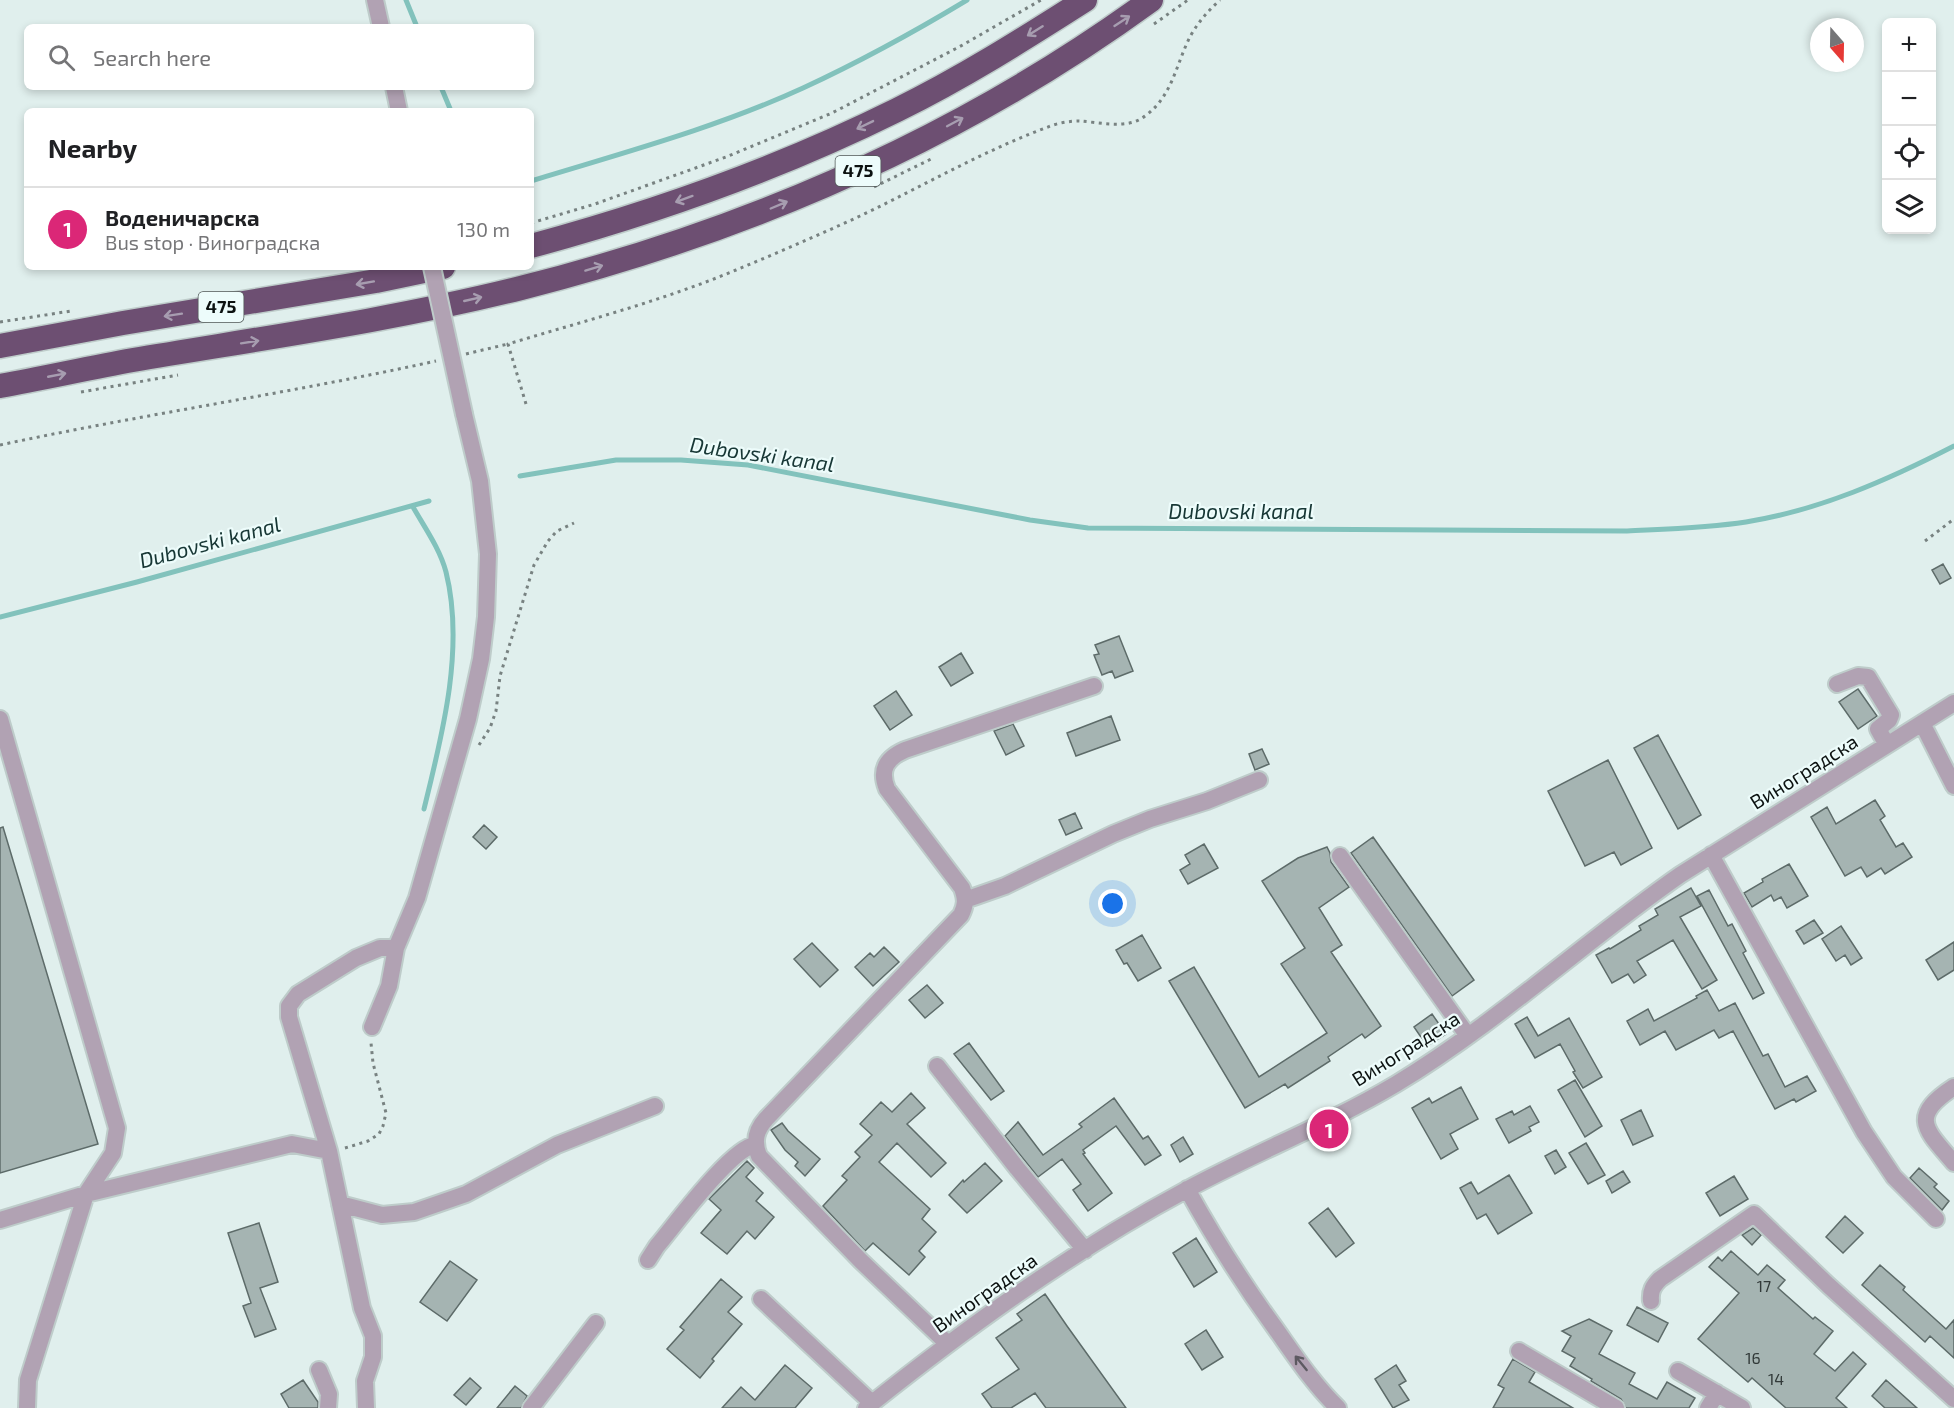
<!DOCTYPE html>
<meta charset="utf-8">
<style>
:root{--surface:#fff;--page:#f6f6f6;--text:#202124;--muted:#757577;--line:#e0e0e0;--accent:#db2777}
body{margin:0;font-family:"Exo 2",sans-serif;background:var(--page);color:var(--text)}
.controls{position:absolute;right:18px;top:18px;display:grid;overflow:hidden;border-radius:9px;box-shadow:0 3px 9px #0003}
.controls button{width:54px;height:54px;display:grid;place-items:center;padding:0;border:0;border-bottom:2px solid var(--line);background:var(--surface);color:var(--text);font:30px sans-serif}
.compass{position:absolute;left:1810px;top:18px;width:54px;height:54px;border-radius:50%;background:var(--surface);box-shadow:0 3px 9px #0003;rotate:160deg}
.you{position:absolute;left:1113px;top:904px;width:21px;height:21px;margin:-15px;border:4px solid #fff;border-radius:50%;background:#1a73e8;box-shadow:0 0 0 9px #1a73e833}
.badge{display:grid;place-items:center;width:39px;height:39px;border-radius:50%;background:var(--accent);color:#fff;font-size:20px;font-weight:700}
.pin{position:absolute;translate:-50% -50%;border:3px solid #fff;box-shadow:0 2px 6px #0006}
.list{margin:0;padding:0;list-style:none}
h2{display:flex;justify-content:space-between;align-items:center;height:78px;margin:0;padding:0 24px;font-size:26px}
h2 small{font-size:20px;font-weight:400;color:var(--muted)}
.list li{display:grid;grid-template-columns:39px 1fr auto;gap:18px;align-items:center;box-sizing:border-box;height:84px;padding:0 24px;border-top:2px solid var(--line)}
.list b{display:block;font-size:22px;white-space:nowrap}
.list p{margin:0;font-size:20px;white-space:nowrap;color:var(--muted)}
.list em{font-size:20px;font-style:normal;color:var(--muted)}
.icon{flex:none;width:33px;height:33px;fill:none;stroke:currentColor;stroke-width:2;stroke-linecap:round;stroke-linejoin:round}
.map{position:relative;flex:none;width:1954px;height:1408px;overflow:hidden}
.search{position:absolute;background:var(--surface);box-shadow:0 3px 9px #0003;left:24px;top:24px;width:510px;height:66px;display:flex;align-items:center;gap:15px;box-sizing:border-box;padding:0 21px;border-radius:9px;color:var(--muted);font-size:22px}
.panel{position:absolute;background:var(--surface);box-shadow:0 3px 9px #0003;left:24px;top:108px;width:510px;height:162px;border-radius:9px}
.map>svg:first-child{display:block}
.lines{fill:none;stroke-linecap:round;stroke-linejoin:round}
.stream{stroke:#82c2bc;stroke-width:5}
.building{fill:#a5b4b2;stroke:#5d6b69;stroke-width:1.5}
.minor-casing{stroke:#beccca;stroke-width:20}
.highway-casing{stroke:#beccca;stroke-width:27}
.path{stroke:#788281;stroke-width:3;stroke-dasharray:3 4.5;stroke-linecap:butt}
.minor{stroke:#b1a2b3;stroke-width:16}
.highway{stroke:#6d4f72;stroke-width:24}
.minor-bridge-casing{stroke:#beccca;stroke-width:20;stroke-linecap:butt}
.minor-bridge{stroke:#b1a2b3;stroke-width:16}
.oneway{stroke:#a79db0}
.oneway2{stroke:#5e5a62}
.labels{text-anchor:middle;stroke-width:4.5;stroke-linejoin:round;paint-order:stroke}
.number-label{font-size:16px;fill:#323a39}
.shield{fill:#edfcfb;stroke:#505857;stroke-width:1.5}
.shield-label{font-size:18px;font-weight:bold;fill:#0c1211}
.street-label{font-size:20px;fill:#0c1211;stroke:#edfcfb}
.water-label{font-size:21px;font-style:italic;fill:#173735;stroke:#edfcfb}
</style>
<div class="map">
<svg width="1954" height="1408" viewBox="0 0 1954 1408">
<rect width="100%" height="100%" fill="#e0efed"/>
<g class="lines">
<path class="stream" d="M406,0l11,27
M441,87l10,24
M531,181c91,-28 185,-53 272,-93 56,-26 111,-56 164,-88
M520,476l96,-16h65l67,5 282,55 58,8 539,3c40,-2 80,-3 119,-9 74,-12 142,-42 208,-76
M413,507c12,21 27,42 33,65 19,76 -4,164 -22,237
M0,617l137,-35 292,-81"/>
</g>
<path class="building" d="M1943,564l8,14 -11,6 -8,-14z
M1119,636l14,35 -18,7 -3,-7 -10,4 -8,-20 5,-1 -4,-9z
M961,653l12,20 -22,13 -12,-19z
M1858,689l19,27 -19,13 -19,-27z
M896,691l16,24 -22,15 -16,-24z
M1111,716l9,24 -44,16 -9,-23z
M1013,724l11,22 -18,9 -12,-24z
M1658,735l43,80 -23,14 -44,-81z
M1262,749l7,15 -14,6 -6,-16z
M1608,760l44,88 -31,17 -7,-13 -29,14 -37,-75z
M1875,800l10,16 -5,4 16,27 7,-4 9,14 -27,17 -4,-6 -14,9 -6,-10 -16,9 -34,-59 16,-10 9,17z
M1075,813l7,15 -16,7 -7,-15z
M484,825l13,12 -11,12 -13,-12z
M3,827l95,317 -98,29v-345z
M1373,837l101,143 -22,16 -101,-143z
M1204,844l14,24 -30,16 -8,-14 10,-6 -5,-9z
M1327,847l3,6 1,9 18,25 -30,21 23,37 -11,7 50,74 -16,12 -3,-4 -34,23 2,4 -42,27 -3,-4 -40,24 -76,-127 25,-14 65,110 68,-44 -46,-69 24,-16 -43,-67 36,-23z
M1789,864l19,32 -21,12 -6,-11 -7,4 -3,-6 -19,12 -8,-14 19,-11 -1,-3z
M1691,888l10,18 -21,11 37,63 -15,9 -29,-49 -36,21 9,14 -12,8 -6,-9 -16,9 -16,-28 13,-7 1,1 31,-19 -2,-4 19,-11 -3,-6z
M1709,890l19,36 4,-2 14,27 -3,2 21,40 -11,6 -56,-103z
M1814,920l9,13 -19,11 -8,-13z
M1841,926l21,32 -11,7 -6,-10 -9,6 -14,-22z
M1142,935l19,33 -23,13 -11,-18 -3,1 -8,-14z
M1954,942v28l-16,10 -12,-20z
M812,943l26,27 -18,17 -26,-28z
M884,947l15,15 -26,24 -18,-19 15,-14 4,4z
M927,985l16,18 -18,15 -16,-18z
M1707,990l12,21 16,-8 28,53 5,-2 17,33 22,-11 9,15 -20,11 -2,-3 -19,10 -42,-78 -14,7 -5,-8 -38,20 -11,-19 -25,14 -13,-24 21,-12 6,12 43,-23 -1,-2z
M1432,1014l14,20 -19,12 -13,-19z
M1527,1017l11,19 31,-18 33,59 -19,11 -10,-16 2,-1 -15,-27 -25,14 -20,-34z
M969,1043l35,48 -13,9 -37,-46z
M1575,1080l27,46 -17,11 -27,-47z
M1461,1087l17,32 -28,15 8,15 -17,10 -29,-51 17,-10 3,5z
M911,1093l14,15 -18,16 39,39 -15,14 -34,-34 -18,19 51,47 -8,10 14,13 -17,19 6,6 -16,18 -36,-32 -8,8 -42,-45 24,-26 -5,-4 18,-19 -5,-5 17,-17 -12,-11 21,-22 11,10z
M1114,1098l29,41 5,-3 13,19 -16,10 -29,-39 -33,24 2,3 -2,1 29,39 -24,18 -15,-21 8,-6 -19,-25 -24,18 -33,-41 13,-14 25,33 39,-28 -3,-3z
M1530,1106l9,16 -10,5 2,4 -22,12 -13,-24 16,-8 2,4z
M1641,1110l12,26 -20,9 -12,-25z
M782,1123l6,8 32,28 -15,17 -10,-10 3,-4 -13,-12 -14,-20z
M1183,1137l10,17 -13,8 -9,-17z
M1586,1143l19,32 -17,9 -19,-31z
M1556,1150l10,17 -11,7 -10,-18z
M747,1161l7,7 -8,9 17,16 -7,8 18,16 -19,22 -8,-8 -20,23 -26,-21 20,-23 -12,-11z
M985,1163l17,18 -35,32 -18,-18 14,-15 1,2z
M1919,1168l18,16 -3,3 15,14 -7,9 -32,-32z
M1623,1171l7,11 -18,11 -6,-12z
M1509,1175l23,38 -34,21 -12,-20 -9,5 -17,-31 11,-6 7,12z
M1734,1176l14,23 -28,17 -14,-23z
M1328,1208l26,35 -18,14 -27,-34z
M1845,1216l18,17 -20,20 -17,-16z
M259,1223l19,59 -18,6 16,41 -21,8 -12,-31 8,-3 -23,-70z
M1753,1228l8,7 -9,10 -10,-10z
M1196,1238l21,34 -23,15 -21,-34z
M1731,1251l27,24 9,-10 18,15 -7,8 35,31 2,-2 18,14 -19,23 21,17 18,-19 13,12 -30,34 11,10h-61l-34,-30 -4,4 -50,-43 41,-46 -30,-26 9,-10 4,4z
M450,1261l27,19 -30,41 -27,-19z
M1880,1265l25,22 -2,3 43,39 8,-9v38l-24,-22 -5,6 -63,-57z
M721,1279l21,18 -14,15 14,12 -30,35 2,2 -14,17 -33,-29 17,-19 -4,-3z
M1045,1294l22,32 59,82h-80l-11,-15 -24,15h-19l-10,-14 37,-25 -23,-31 26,-18 -5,-6z
M1637,1307l31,16 -10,19 -31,-17z
M1589,1319l23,12 -13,23 36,19 -6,11 28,15 10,-17 28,16 -6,10h-63l-5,-9 -30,-18 1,-2 -22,-13 5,-8 -13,-7 9,-15 -9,-5z
M1206,1330l17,27 -21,13 -17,-26z
M1513,1359l22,13 -6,10 44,26h-80l11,-20 -6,-3z
M785,1365l27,23 -17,20h-73l19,-21 14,13z
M1396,1365l10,16 -7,4 10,15 -16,8 -18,-29z
M470,1378l11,10 -15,17 -12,-10z
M303,1380l15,22v6h-29l-8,-14z
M1886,1380l31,28h-32l-13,-12z
M515,1386l12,10 -6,12h-24z"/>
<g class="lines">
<defs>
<path id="minor" d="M375,0l6,27
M394,87l5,24
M1837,684l21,-8 10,1 23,38 -2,5 -11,9 9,16
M0,719l117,409 -4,25 -27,41 -58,186 -1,28
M1922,723l32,63
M1711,855l153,277 30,45 42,42
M1340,856l128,180
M965,900l40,-14 108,-52 37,-15 57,-18 52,-21
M372,1027l17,-41 7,-38 21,-50 51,-179 13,-60 5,-42 2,-63 -8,-73 -16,-67
M937,1066l80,102 68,82
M1954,1087c-46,30 -28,43 0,76
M329,1151l33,157 11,28v21l-8,24 1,27
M1187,1189c26,47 54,92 86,136 20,28 40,59 65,83
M340,1204l42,11 32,-3 52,-18 91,-49 98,-39
M0,1220l86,-26 206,-50 37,7 -40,-134v-11l9,-12 58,-36 24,-10h16
M648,1260l9,-14c18,-21 74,-98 98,-101
M761,1299l111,104
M1651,1301c-1,-10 2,-15 9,-22l94,-65 74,71 126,114
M948,1344l-87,-83 -102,-105c-6,-15 -3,-26 7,-37l195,-204c5,-10 5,-16 1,-27l-75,-99c-8,-20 0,-31 18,-39l189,-64
M1519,1351l97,57
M319,1370l10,24 -1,14
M1678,1371l64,37
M531,1408l65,-85
M866,1408c100,-80 206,-157 320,-218 68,-37 143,-66 210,-106 101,-61 188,-142 284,-209l274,-172
M1708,1408l9,-15"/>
<path id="highway" d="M531,246c126,-34 249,-78 366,-136 65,-32 127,-71 188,-110
M0,346l123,-23 253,-42 67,-14
M0,386c44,-8 89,-18 133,-26 130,-22 260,-40 388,-72 226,-57 442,-151 630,-288"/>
</defs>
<use href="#minor" class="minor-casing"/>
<use href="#highway" class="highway-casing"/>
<path class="path" d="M1154,24l34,-24
M874,187l57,-28
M531,223l64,-19 131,-47 106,-44 127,-66 82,-47
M0,322l71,-11
M466,354l42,-10
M81,392l97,-17
M526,404l-18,-60c76,-23 154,-43 228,-74 41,-17 83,-35 124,-54 63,-30 123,-65 188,-89 9,-4 22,-6 31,-6 20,1 49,9 66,-5 28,-20 31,-53 46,-81 8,-14 17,-24 29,-35
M0,445c145,-31 291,-52 436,-84
M1925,541l29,-22
M479,745l11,-17 6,-17 4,-35 34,-111 14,-24 9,-10 17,-8
M345,1148l23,-7 11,-7 4,-8 3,-13 -13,-50 -2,-20"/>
<use href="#minor" class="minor"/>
<use href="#highway" class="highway"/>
<defs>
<path id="minor-bridge" d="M432,267l32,147"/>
</defs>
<use href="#minor-bridge" class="minor-bridge-casing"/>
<use href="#minor-bridge" class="minor-bridge"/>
</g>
<defs><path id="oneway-shaft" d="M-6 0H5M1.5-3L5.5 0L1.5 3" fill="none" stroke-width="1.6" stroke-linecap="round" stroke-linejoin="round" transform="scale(1.5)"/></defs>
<g class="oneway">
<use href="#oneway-shaft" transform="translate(1122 21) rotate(-33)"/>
<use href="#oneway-shaft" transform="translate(1035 31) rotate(148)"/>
<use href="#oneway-shaft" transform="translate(955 122) rotate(-28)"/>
<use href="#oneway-shaft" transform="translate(865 125) rotate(154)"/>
<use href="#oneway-shaft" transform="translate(684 199) rotate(160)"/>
<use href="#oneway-shaft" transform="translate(779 205) rotate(-23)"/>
<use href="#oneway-shaft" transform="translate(594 268) rotate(-17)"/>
<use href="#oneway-shaft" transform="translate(365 283) rotate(170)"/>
<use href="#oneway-shaft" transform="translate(473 299) rotate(-13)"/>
<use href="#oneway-shaft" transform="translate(173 315) rotate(171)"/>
<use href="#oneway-shaft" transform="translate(250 342) rotate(-9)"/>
<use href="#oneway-shaft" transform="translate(57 375) rotate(-11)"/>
</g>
<use class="oneway2" href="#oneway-shaft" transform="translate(1301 1363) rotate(-129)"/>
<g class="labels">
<g class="number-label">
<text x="1764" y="1292">17</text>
<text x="1753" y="1364">16</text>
<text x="1776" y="1385">14</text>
</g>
<g class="shield">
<rect x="835.5" y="156" width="45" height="30" rx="4.5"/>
<rect x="198.5" y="292" width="45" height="30" rx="4.5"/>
</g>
<g class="shield-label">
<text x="858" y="177">475</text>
<text x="221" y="313">475</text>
</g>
<g class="street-label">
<text transform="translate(1804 772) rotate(-32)" y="7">Виноградска</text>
<text transform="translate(1406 1049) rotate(-32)" y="7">Виноградска</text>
<text transform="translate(985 1293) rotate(-35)" y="7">Виноградска</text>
</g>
<g class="water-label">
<text transform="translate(762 455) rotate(8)" y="7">Dubovski kanal</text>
<text x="1241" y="519">Dubovski kanal</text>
<text transform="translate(210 543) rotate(-15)" y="7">Dubovski kanal</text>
</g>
</g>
</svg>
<div class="controls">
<button>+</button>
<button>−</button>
<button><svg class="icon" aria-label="locate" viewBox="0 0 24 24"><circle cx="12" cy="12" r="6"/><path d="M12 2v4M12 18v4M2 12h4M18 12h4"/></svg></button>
<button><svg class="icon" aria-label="layers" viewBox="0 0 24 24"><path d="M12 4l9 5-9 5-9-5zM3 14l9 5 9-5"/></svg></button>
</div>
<svg class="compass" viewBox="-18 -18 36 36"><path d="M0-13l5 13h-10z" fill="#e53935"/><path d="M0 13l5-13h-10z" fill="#757577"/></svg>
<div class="you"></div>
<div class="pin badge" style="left:1329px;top:1129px">1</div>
<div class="search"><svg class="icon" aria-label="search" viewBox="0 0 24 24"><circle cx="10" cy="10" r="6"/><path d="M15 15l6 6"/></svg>Search here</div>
<section class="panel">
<h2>Nearby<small></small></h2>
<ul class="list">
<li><span class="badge">1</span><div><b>Воденичарска</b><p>Bus stop · Виноградска</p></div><em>130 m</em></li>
</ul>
</section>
</div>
